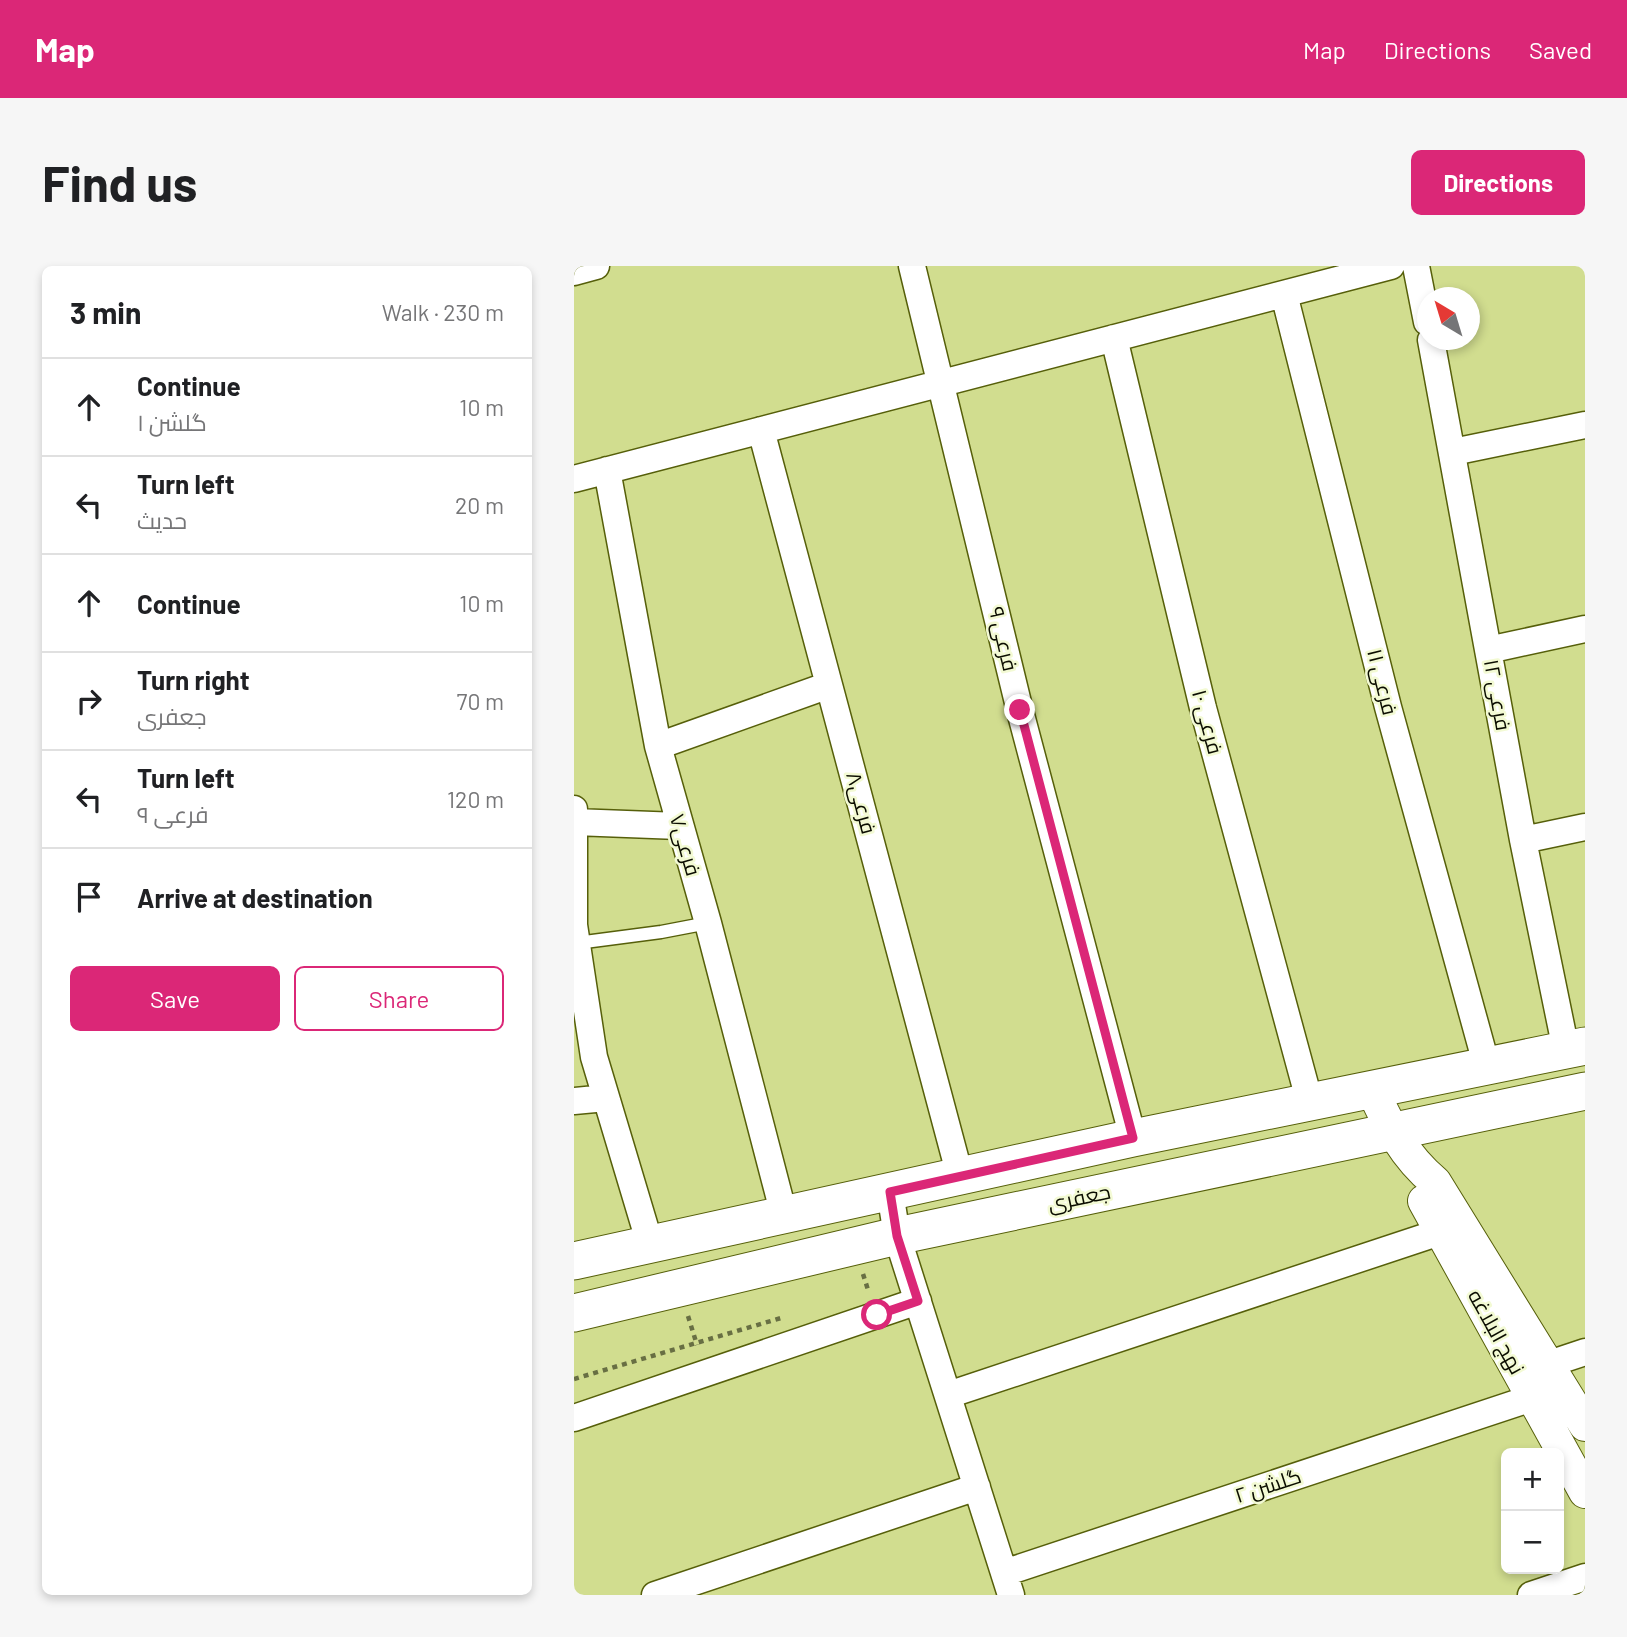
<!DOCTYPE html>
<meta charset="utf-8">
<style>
:root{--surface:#fff;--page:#f6f6f6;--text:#202124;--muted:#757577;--line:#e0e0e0;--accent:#db2777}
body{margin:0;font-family:Barlow,Cairo,sans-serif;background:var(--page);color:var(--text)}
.controls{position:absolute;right:21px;bottom:21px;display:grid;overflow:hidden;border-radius:10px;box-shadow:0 4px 10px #0003}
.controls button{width:63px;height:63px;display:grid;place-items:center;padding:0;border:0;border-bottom:2px solid var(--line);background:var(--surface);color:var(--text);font:35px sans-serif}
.compass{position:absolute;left:843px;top:21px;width:63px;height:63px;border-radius:50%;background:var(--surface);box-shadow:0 4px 10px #0003;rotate:322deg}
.stop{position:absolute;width:21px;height:21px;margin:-16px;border:5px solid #db2777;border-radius:50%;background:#fff}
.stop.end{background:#db2777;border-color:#fff;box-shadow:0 2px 7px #0008}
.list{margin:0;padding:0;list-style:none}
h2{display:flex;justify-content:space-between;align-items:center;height:91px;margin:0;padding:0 28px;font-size:30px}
h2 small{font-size:23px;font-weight:400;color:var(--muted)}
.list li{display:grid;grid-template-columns:46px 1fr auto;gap:21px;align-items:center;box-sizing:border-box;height:98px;padding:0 28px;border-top:2px solid var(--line)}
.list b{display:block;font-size:26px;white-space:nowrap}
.list p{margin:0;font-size:23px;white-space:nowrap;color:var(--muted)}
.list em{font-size:23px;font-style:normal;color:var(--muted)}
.actions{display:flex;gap:14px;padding:21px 28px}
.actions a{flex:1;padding:16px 0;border:2px solid var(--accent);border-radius:10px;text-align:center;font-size:24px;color:var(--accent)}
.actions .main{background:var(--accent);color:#fff}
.icon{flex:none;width:38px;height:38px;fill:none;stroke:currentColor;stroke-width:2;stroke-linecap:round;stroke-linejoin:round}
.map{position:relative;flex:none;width:1011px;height:1329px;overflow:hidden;border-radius:10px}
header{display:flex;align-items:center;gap:42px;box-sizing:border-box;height:98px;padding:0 35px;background:var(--accent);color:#fff}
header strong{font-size:33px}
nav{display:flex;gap:38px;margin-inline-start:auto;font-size:24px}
.intro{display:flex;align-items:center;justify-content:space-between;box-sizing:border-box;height:168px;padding:0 42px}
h1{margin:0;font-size:49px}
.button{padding:18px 32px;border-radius:10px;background:var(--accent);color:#fff;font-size:24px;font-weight:700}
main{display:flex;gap:42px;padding:0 42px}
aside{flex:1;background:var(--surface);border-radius:10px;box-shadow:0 4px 10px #0003}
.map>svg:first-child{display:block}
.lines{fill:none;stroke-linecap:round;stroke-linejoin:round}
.service-casing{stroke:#565f0a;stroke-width:15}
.minor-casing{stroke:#565f0a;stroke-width:29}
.tertiary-casing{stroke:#565f0a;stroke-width:34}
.secondary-casing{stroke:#565f0a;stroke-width:39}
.path{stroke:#686f43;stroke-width:4.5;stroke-dasharray:5 5;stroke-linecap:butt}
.service{stroke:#fff;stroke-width:12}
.minor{stroke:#fff;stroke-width:26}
.tertiary{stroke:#fff;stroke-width:32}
.secondary{stroke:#fff;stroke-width:37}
.route{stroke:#db2777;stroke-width:9}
.labels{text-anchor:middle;stroke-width:5;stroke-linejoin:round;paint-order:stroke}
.street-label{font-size:21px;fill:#0b0d00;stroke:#f3fad4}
</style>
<header>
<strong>Map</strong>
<nav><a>Map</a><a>Directions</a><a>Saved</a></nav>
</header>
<div class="intro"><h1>Find us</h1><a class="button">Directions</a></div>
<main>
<aside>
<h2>3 min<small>Walk · 230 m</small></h2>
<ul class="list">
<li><svg class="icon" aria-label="ahead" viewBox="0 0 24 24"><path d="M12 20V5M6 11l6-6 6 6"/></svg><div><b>Continue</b><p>گلشن ۱</p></div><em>10 m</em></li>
<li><svg class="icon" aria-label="left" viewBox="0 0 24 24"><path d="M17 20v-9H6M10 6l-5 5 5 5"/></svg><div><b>Turn left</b><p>حدیث</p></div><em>20 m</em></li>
<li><svg class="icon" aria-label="ahead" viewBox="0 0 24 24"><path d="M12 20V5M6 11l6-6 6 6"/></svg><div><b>Continue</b></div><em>10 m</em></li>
<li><svg class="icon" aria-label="right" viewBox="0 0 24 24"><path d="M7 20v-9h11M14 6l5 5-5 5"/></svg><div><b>Turn right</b><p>جعفری</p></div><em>70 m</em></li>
<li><svg class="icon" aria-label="left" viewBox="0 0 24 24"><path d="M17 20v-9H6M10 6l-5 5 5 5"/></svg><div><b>Turn left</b><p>فرعی ۹</p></div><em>120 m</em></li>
<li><svg class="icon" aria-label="arrive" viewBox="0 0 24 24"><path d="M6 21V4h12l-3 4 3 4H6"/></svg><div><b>Arrive at destination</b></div></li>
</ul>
<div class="actions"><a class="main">Save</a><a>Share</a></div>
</aside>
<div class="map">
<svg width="1011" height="1329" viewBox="0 0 1011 1329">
<rect width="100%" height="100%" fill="#d1dd8f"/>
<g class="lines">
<defs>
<path id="service" d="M3,677l84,-11 47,-9"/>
<path id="minor" d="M338,0l108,445 113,427
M842,0l11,56
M0,6l22,-6
M710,28l104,413 99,360
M540,72l89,370 107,395
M857,74l92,500 43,210
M187,164l199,746
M879,186l132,-27
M33,204l51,276 50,177 76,292
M0,213l817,-213
M914,384l97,-21
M84,480l171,-61
M0,543v116l20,132 56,187
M0,556l105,4
M949,574l62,-13
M0,835l32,-3
M316,926l7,44 114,359
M975,1098l36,-12
M374,1129l492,-163
M0,1152l344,-117
M430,1307l528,-175
M81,1329l322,-108
M957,1329l54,-18"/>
<path id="tertiary" d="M799,825c16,35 31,65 62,91l150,243
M850,935l161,291"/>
<path id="secondary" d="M0,995l559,-123 452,-92
M0,1047l323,-77 688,-145"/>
</defs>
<use href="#service" class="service-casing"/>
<use href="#minor" class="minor-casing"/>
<use href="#tertiary" class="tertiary-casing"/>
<use href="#secondary" class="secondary-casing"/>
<path class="path" d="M289,1008l6,19
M114,1050l9,29
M0,1113l207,-61"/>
<use href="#service" class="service"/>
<use href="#minor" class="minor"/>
<use href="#tertiary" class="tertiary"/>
<use href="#secondary" class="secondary"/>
</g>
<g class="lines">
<path class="route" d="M303,1049l41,-14 -21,-65 -7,-44 243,-54 -113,-428"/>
</g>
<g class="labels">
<g class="street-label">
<text transform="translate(429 373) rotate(77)" y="7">فرعی ۹</text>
<text transform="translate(808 416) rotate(76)" y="7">فرعی ۱۱</text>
<text transform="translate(923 429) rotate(80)" y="7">فرعی ۱۲</text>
<text transform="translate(633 456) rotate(75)" y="7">فرعی ۱۰</text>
<text transform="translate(287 537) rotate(75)" y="7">فرعی۸</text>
<text transform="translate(111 579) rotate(74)" y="7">فرعی۷</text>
<text transform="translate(505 932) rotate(-12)" y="7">جعفری</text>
<text transform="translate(922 1066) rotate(61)" y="7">نهج البلاغه</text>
<text transform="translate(694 1220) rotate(-18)" y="7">گلشن ۲</text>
</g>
</g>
</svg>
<div class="controls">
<button>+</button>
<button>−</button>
</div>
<svg class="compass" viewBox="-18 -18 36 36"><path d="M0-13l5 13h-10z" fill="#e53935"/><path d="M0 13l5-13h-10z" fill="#757577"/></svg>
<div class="stop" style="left:303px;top:1049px"></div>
<div class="stop end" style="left:446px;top:444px"></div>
</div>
</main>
